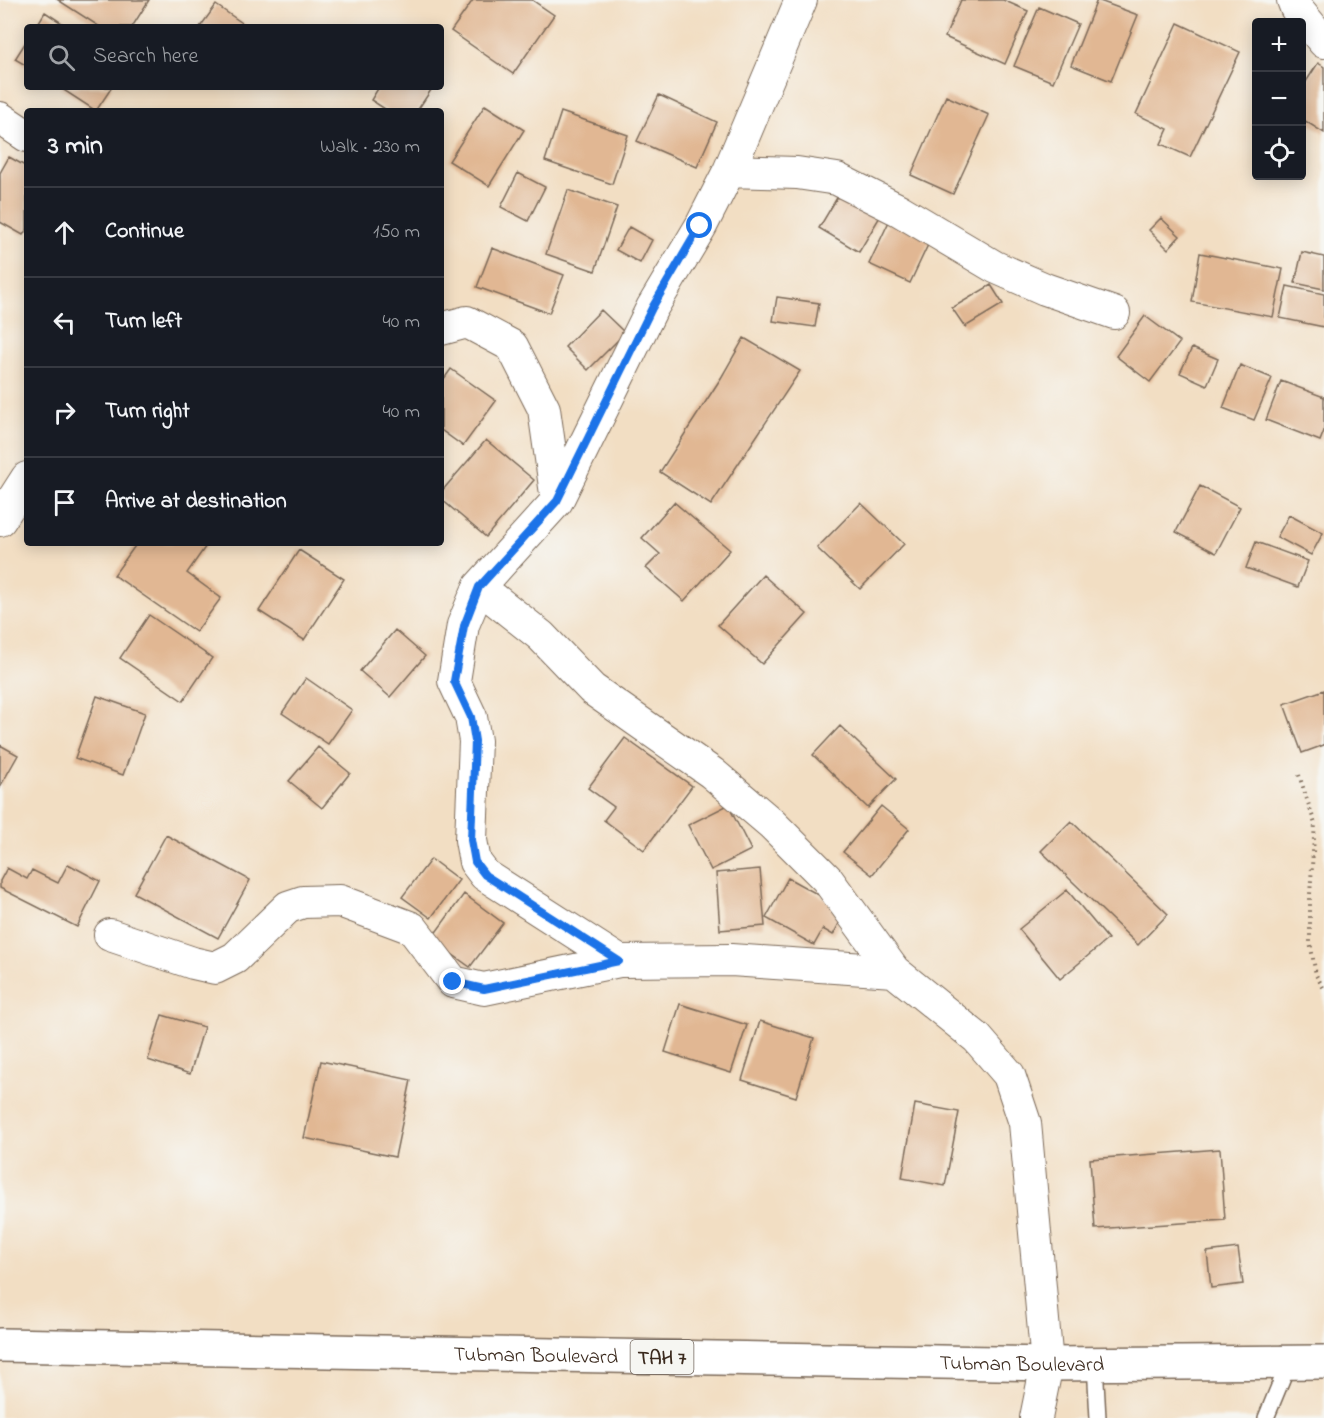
<!DOCTYPE html>
<meta charset="utf-8">
<style>
:root{--surface:#171b24;--page:#20242c;--text:#f1f3f6;--muted:#9ea1a6;--line:#363941}
body{margin:0;font-family:"Indie Flower",sans-serif;background:var(--page);color:var(--text)}
.controls{position:absolute;right:18px;top:18px;display:grid;overflow:hidden;border-radius:6px;box-shadow:0 3px 15px #0003}
.controls button{width:54px;height:54px;display:grid;place-items:center;padding:0;border:0;border-bottom:2px solid var(--line);background:var(--surface);color:var(--text);font:30px sans-serif}
.stop{position:absolute;width:18px;height:18px;margin:-14px;border:4px solid #1a73e8;border-radius:50%;background:#fff}
.stop.end{background:#1a73e8;border-color:#fff;box-shadow:0 2px 6px #0008}
.list{margin:0;padding:0;list-style:none}
h2{display:flex;justify-content:space-between;align-items:center;height:78px;margin:0;padding:0 24px;font-size:26px}
h2 small{font-size:20px;font-weight:400;color:var(--muted)}
.list li{display:grid;grid-template-columns:39px 1fr auto;gap:18px;align-items:center;box-sizing:border-box;height:90px;padding:0 24px;border-top:2px solid var(--line)}
.list b{display:block;font-size:22px;white-space:nowrap}
.list em{font-size:20px;font-style:normal;color:var(--muted)}
.icon{flex:none;width:33px;height:33px;fill:none;stroke:currentColor;stroke-width:2;stroke-linecap:round;stroke-linejoin:round}
.map{position:relative;flex:none;width:1324px;height:1418px;overflow:hidden}
.search{position:absolute;background:var(--surface);box-shadow:0 3px 15px #0003;left:24px;top:24px;width:420px;height:66px;display:flex;align-items:center;gap:15px;box-sizing:border-box;padding:0 21px;border-radius:6px;color:var(--muted);font-size:22px}
.panel{position:absolute;background:var(--surface);box-shadow:0 3px 15px #0003;left:24px;top:108px;width:420px;height:438px;border-radius:6px}
.map>svg:first-child{display:block}
.building{fill:#e1b793}
.lines{fill:none;stroke-linecap:round;stroke-linejoin:round}
.service-casing{stroke:#7b6958;stroke-width:18}
.minor-casing{stroke:#7b6958;stroke-width:34}
.trunk-casing{stroke:#7b6958;stroke-width:36}
.path{stroke:#7b6958;stroke-width:4;stroke-dasharray:1.5 4.5;stroke-linecap:butt}
.service{stroke:#fff;stroke-width:15}
.minor{stroke:#fff;stroke-width:32}
.trunk{stroke:#fff;stroke-width:33}
.route{stroke:#1a73e8;stroke-width:8}
.labels{text-anchor:middle;stroke-width:4.5;stroke-linejoin:round;paint-order:stroke}
.shield{fill:#f6f6f2;stroke:#73675e;stroke-width:1.5}
.shield-label{font-size:20px;font-weight:bold;fill:#3b2a1e}
.street-label{font-size:21px;fill:#3b2a1e;stroke:#f6f6f2}
</style>
<div class="map">
<svg width="1324" height="1418" viewBox="0 0 1324 1418">
<rect width="100%" height="100%" fill="#f6f6f2"/>
<filter id="ink" filterUnits="userSpaceOnUse"><feTurbulence type="fractalNoise" baseFrequency=".0167" numOctaves="2"/><feDisplacementMap in="SourceGraphic" scale="12" xChannelSelector="R" yChannelSelector="G"/><feConvolveMatrix kernelMatrix="1 2 1 2 8 2 1 2 1" color-interpolation-filters="sRGB"/></filter>
<filter id="wash" filterUnits="userSpaceOnUse"><feTurbulence type="fractalNoise" baseFrequency=".008" numOctaves="4" result="noise"/><feDisplacementMap in="SourceGraphic" scale="24" xChannelSelector="R" yChannelSelector="G"/><feGaussianBlur stdDeviation="1.35" result="paint"/><feColorMatrix in="noise" values="0 0 0 0 0 0 0 0 0 0 0 0 0 0 0 0 0 1.4 0 .05"/><feComposite in="paint" operator="in"/></filter>
<g filter="url(#wash)">
<rect width="100%" height="100%" fill="#f2dec3"/>
<g id="blocks">
<path class="building" d="M58,0h91l-17,27h-32z
M473,0h59l22,15 -41,59 -62,-43z
M961,0h42l25,11 -23,53 -60,-27z
M1097,0l41,15 -27,66 -40,-16z
M216,5l32,22h-48z
M1039,7l39,17 -25,58 -39,-16z
M45,12l23,15h-32z
M1178,23l62,29 -50,105 -29,-13 7,-15 -32,-15z
M27,40v26l-12,-7z
M1318,63l6,4v66l-22,-14v-31z
M59,87h53l-16,24z
M379,87h54l-16,24h-29l-17,-11z
M659,95l58,27 -20,45 -60,-26z
M946,96l43,19 -36,79 -42,-19z
M485,105l39,25 -35,56 -40,-25z
M561,112l67,23 -16,49 -67,-23z
M9,157l18,10v62l-4,6 -23,-13v-49z
M518,173l27,14 -17,34 -27,-14z
M568,190l49,17 -22,64 -49,-17z
M841,191l40,24 -22,37 -40,-24z
M893,213l41,19 -24,51 -41,-19z
M1161,218l19,18 -12,13 -19,-19z
M629,227l23,13 -12,23 -24,-13z
M492,248l72,27 -15,38 -72,-26z
M1302,252l22,5v32l-29,-6z
M1200,253l83,16 -10,48 -81,-15z
M991,285l12,19 -38,23 -13,-19z
M1287,286l37,8v33l-44,-9z
M777,297l42,6 -4,24 -42,-6z
M601,310l24,23 -37,37 -23,-23z
M1145,316l35,26 -30,40 -34,-26z
M744,338l56,33 -89,134 -51,-33 61,-94z
M1192,348l26,11 -11,26 -27,-12z
M1240,365l32,13 -18,42 -31,-12z
M451,369l45,32 -33,45 -22,-16v-47z
M1281,381l43,16v34l-4,10 -54,-21z
M486,440l48,40 -48,57 -45,-38v-7z
M1200,486l40,21 -24,46 -40,-21z
M674,502l56,48 -46,51 -38,-33 14,-14 -18,-16z
M861,503l43,41 -44,45 -43,-41z
M1289,515l34,18 -12,22 -34,-18z
M1256,542l52,19 -10,26 -52,-19z
M137,543h71l-21,30 34,25 -25,34 -82,-57z
M299,550l45,29 -40,61 -45,-29z
M763,575l44,39 -45,50 -44,-39z
M149,615l63,43 -29,43 -63,-43z
M395,630l30,26 -35,41 -30,-26z
M306,678l46,32 -24,34 -46,-31z
M1324,690v55l-22,8 -18,-49z
M97,696l48,17 -22,62 -48,-17z
M840,726l56,53 -28,29 -55,-53z
M625,738l67,48 -48,64 -40,-30 10,-13 -26,-19z
M0,745l18,10 -18,32z
M318,747l32,26 -28,35 -33,-27z
M728,805l23,45 -40,20 -23,-45z
M881,806l28,23 -37,46 -29,-23z
M1071,821l97,93 -30,31 -97,-94z
M166,835l84,45 -32,58 -84,-45z
M431,859l28,21 -28,38 -29,-21z
M68,864l32,17 -23,46 -77,-39v-7l7,-13 20,11 5,-9 26,13z
M760,869l5,57 -45,4 -4,-57z
M788,878l58,32 -13,25 -10,-6 -9,16 -48,-27z
M1067,890l41,49 -48,40 -41,-50z
M464,894l39,29 -33,44 -39,-28z
M680,1004l67,21 -16,48 -66,-21z
M162,1015l42,12 -14,47 -42,-14z
M760,1021l54,17 -18,59 -54,-17z
M321,1061l90,19 -16,77 -91,-19z
M915,1104l44,8 -14,74 -43,-8z
M1220,1149l5,71 -130,9 -5,-70z
M1238,1248l5,36 -32,4 -4,-36z"/>
</g>
</g>
<g filter="url(#ink)">
<use href="#blocks" fill-opacity="0" stroke="#7b6958" stroke-width="1.5"/>
<g class="lines">
<defs>
<path id="service" d="M1095,1364l3,54
M1266,1418l23,-56"/>
<path id="minor" d="M1293,0l3,8 28,34
M0,118l27,18
M729,171l68,2 40,6 62,31 96,57 50,22 69,24
M441,329l26,-7 45,24 32,63 13,92
M0,520l27,-42
M479,587l62,49 51,53 120,84 60,51 55,55 67,92
M110,935l83,28 22,5 20,-10 53,-51 15,-5 37,-1 72,27 41,54 31,7 135,-28 112,-1 163,11 83,67 32,37 16,48 22,241 -11,54
M619,961l-134,-86 -10,-13 -4,-22 4,-99 -4,-24 -17,-36 9,-56 16,-38 78,-86 95,-193 49,-82 28,-55 72,-171"/>
<g id="trunk">
<path id="s1" d="M0,1345l1047,19 277,-2"/>
</g>
</defs>
<use href="#service" class="service-casing"/>
<use href="#minor" class="minor-casing"/>
<use href="#trunk" class="trunk-casing"/>
<path class="path" d="M1299,775l16,49 -5,70v48l6,33 8,14"/>
<use href="#service" class="service"/>
<use href="#minor" class="minor"/>
<use href="#trunk" class="trunk"/>
</g>
</g>
<g class="lines" filter="url(#ink)">
<path class="route" d="M453,982l31,7 135,-28 -134,-86 -10,-13 -4,-22 4,-99 -4,-24 -17,-36 10,-55 15,-39 78,-86 95,-193 48,-82"/>
</g>
<g class="labels">
<rect class="shield" x="630.5" y="1340" width="63" height="34" rx="4.5"/>
<g class="shield-label">
<text x="662" y="1364">TAH 7</text>
</g>
<g class="street-label">
<text dy="7" stroke="none"><textPath href="#s1" startOffset="536">Tubman Boulevard</textPath></text>
<text dy="7" stroke="none"><textPath href="#s1" startOffset="1022">Tubman Boulevard</textPath></text>
</g>
</g>
</svg>
<div class="controls">
<button>+</button>
<button>−</button>
<button><svg class="icon" aria-label="locate" viewBox="0 0 24 24"><circle cx="12" cy="12" r="6"/><path d="M12 2v4M12 18v4M2 12h4M18 12h4"/></svg></button>
</div>
<div class="stop" style="left:700px;top:226px"></div>
<div class="stop end" style="left:453px;top:982px"></div>
<div class="search"><svg class="icon" aria-label="search" viewBox="0 0 24 24"><circle cx="10" cy="10" r="6"/><path d="M15 15l6 6"/></svg>Search here</div>
<section class="panel">
<h2>3 min<small>Walk · 230 m</small></h2>
<ul class="list">
<li><svg class="icon" aria-label="ahead" viewBox="0 0 24 24"><path d="M12 20V5M6 11l6-6 6 6"/></svg><div><b>Continue</b></div><em>150 m</em></li>
<li><svg class="icon" aria-label="left" viewBox="0 0 24 24"><path d="M17 20v-9H6M10 6l-5 5 5 5"/></svg><div><b>Turn left</b></div><em>40 m</em></li>
<li><svg class="icon" aria-label="right" viewBox="0 0 24 24"><path d="M7 20v-9h11M14 6l5 5-5 5"/></svg><div><b>Turn right</b></div><em>40 m</em></li>
<li><svg class="icon" aria-label="arrive" viewBox="0 0 24 24"><path d="M6 21V4h12l-3 4 3 4H6"/></svg><div><b>Arrive at destination</b></div></li>
</ul>
</section>
</div>
